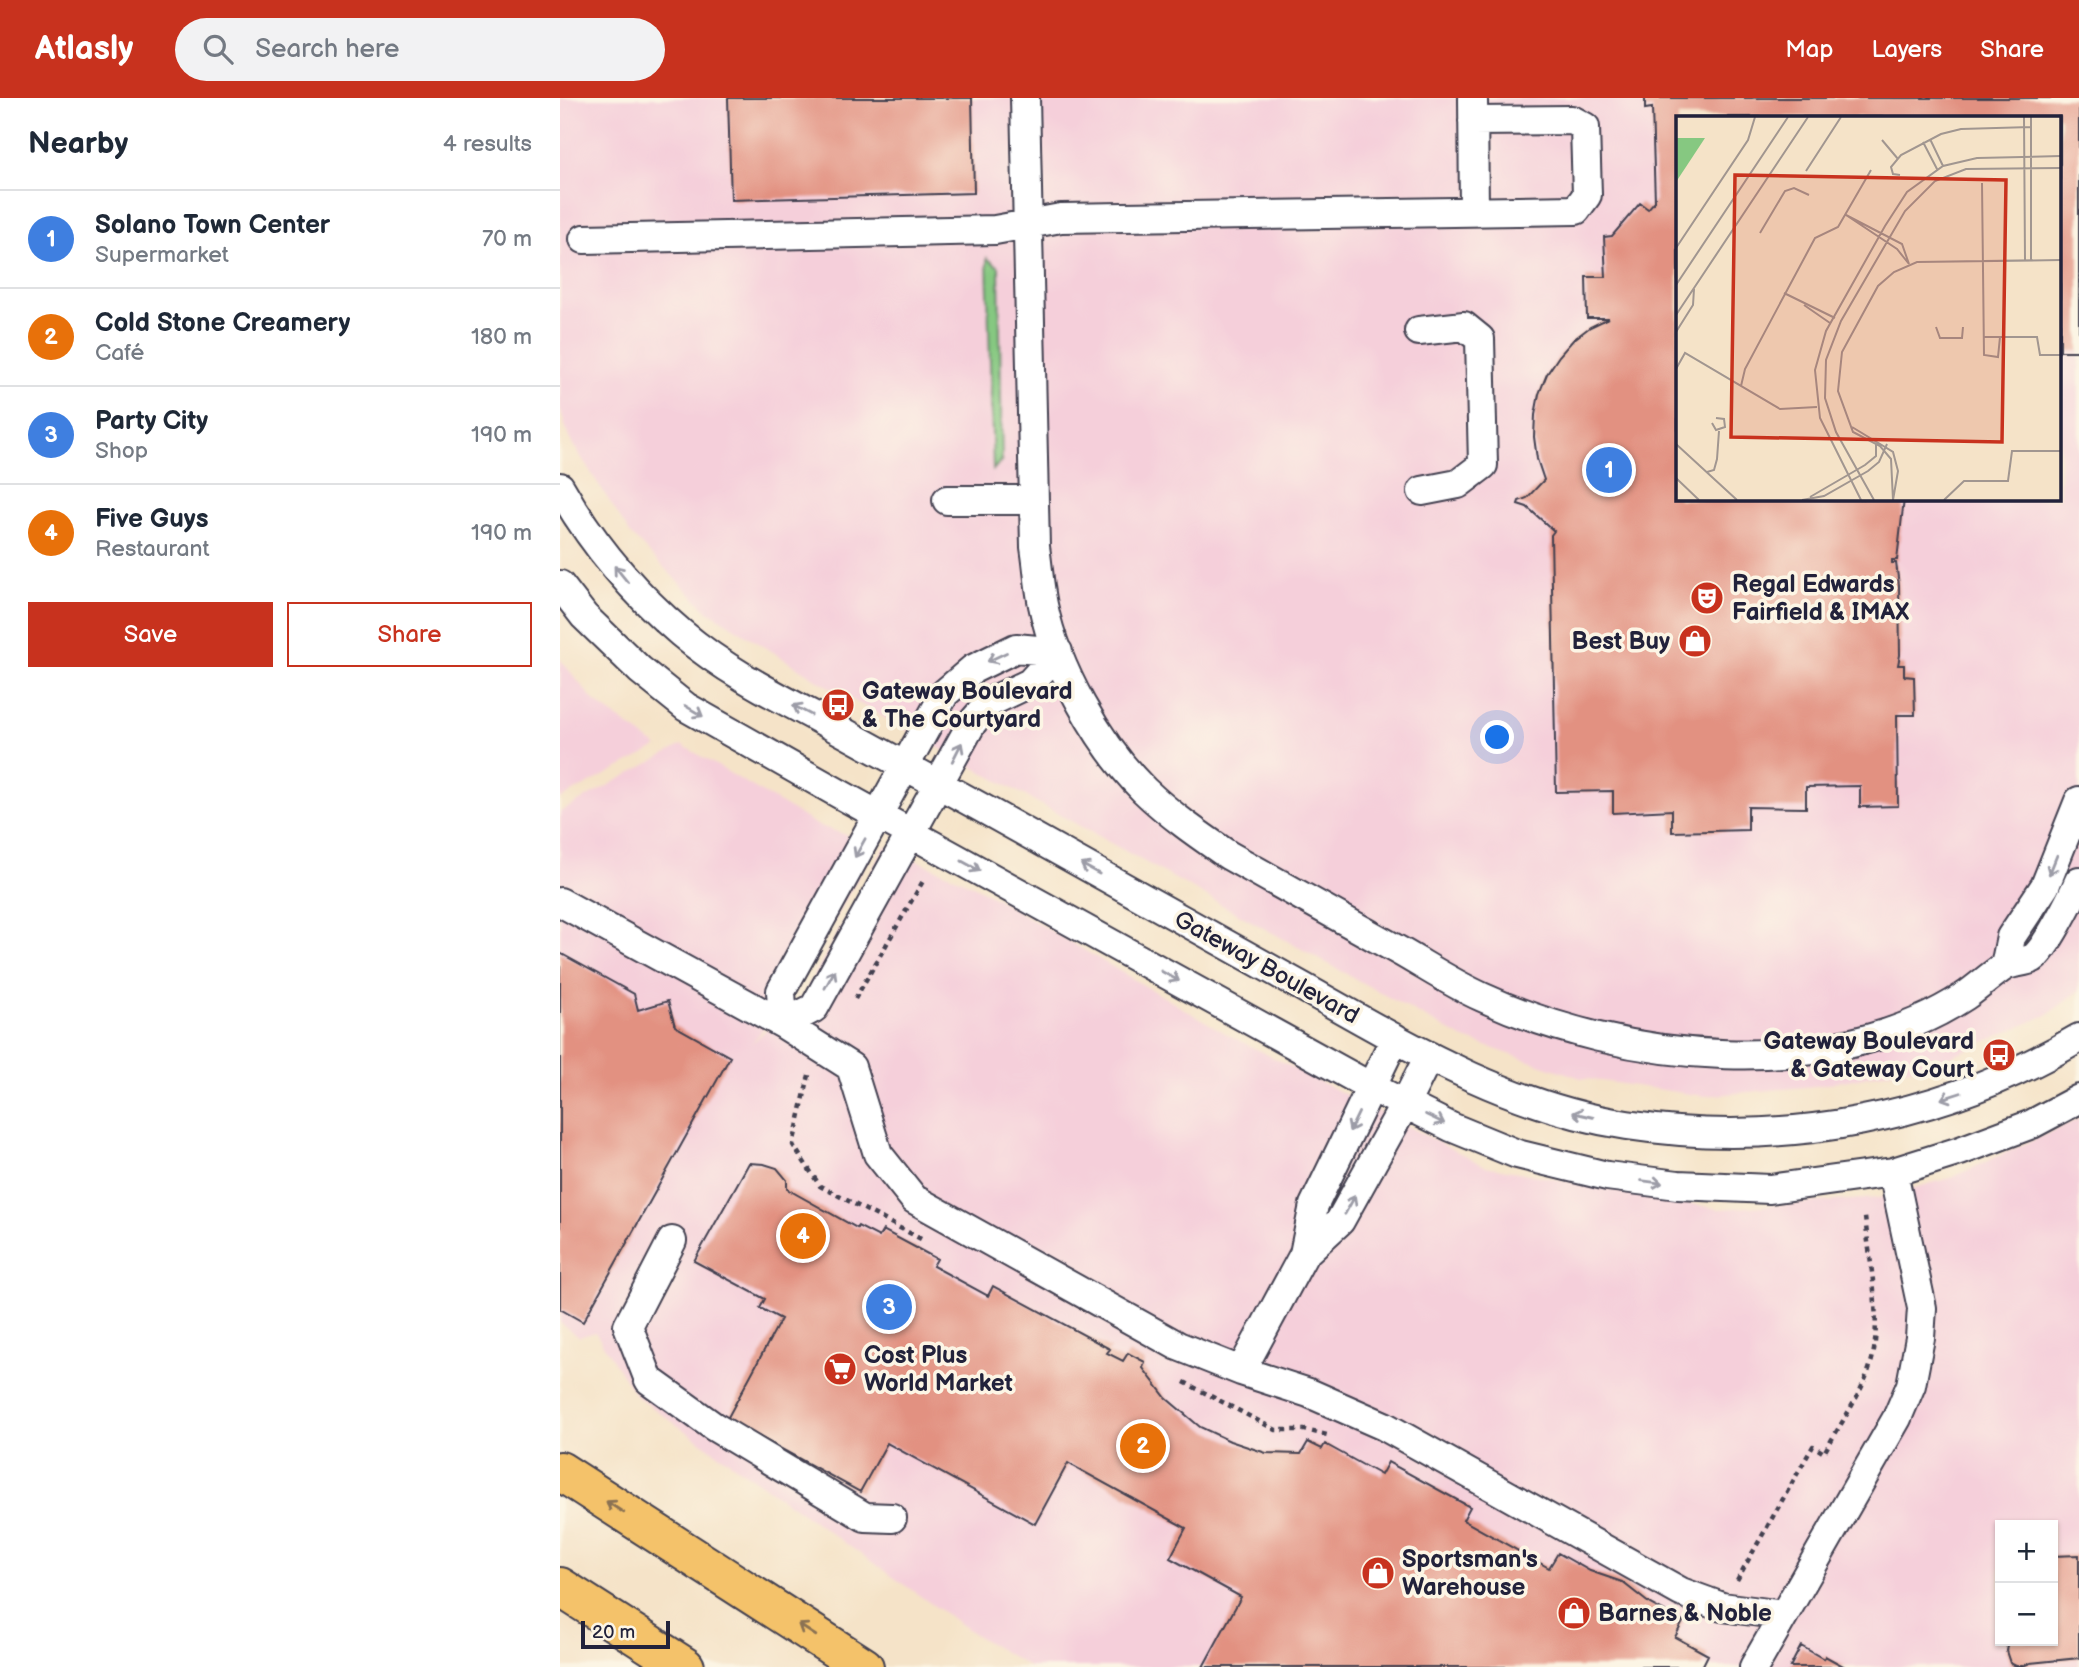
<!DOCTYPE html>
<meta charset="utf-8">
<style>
:root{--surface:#fff;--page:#f2f2f3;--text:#1f2937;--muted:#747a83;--line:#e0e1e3;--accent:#c8321e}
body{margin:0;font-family:"Balsamiq Sans",sans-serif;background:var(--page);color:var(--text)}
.controls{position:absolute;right:21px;bottom:21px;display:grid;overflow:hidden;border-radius:0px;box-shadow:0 2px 5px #0004}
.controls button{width:63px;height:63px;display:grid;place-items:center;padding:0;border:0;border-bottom:2px solid var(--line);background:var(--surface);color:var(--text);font:35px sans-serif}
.scale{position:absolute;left:21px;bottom:18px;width:89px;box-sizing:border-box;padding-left:7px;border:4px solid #22223b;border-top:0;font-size:19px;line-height:24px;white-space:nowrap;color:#22223b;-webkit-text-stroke:5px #fcf5e5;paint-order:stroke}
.you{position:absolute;left:938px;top:640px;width:24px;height:24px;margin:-18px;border:5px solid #fff;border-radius:50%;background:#1a73e8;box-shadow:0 0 0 10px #1a73e833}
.badge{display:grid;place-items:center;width:46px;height:46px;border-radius:50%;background:var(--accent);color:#fff;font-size:23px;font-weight:700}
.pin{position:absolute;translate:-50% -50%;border:4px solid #fff;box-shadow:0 2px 7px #0006}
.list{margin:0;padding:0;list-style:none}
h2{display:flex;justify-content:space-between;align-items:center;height:91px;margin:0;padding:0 28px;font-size:30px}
h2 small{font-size:23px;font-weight:400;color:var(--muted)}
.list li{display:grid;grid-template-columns:46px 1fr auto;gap:21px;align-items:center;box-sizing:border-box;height:98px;padding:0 28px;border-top:2px solid var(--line)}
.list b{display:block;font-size:26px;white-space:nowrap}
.list p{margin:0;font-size:23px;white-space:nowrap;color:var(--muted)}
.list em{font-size:23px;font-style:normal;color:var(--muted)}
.actions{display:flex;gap:14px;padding:21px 28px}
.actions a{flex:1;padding:16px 0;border:2px solid var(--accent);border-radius:0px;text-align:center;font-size:24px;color:var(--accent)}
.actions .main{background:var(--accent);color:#fff}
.icon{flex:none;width:38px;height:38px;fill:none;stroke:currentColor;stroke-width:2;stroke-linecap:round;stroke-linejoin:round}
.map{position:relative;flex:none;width:1519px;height:1569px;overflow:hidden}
header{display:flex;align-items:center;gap:42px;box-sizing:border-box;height:98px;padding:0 35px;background:var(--accent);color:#fff}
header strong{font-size:33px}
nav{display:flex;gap:38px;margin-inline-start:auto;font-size:24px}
.search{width:490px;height:63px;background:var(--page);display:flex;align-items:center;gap:18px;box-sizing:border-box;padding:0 24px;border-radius:38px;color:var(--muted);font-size:26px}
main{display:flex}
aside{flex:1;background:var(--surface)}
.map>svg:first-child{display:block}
.built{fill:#f5cfda;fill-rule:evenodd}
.green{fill:#86c881;stroke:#54755e;stroke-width:2}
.building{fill:#e29181}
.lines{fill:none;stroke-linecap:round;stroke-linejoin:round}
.minor-casing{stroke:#423f50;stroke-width:32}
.highway-casing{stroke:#423f50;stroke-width:42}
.path{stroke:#423f50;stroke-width:4.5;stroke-dasharray:5 5;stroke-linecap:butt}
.minor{stroke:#fff;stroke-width:28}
.highway{stroke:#f4c26a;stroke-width:38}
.oneway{stroke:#9c9ca7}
.oneway2{stroke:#8b7252}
.labels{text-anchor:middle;stroke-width:7;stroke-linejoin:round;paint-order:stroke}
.poi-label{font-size:24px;font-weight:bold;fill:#22223b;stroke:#fcf5e5;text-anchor:start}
.street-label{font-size:24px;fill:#22223b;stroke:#fcf5e5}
.inset-road{fill:none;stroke:#a19690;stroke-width:2}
.view{fill:#c8321e;fill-opacity:0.15;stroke:#c8321e;stroke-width:3.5}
.inset-edge{fill:none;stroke:#22223b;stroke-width:3.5}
</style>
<header>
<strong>Atlasly</strong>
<div class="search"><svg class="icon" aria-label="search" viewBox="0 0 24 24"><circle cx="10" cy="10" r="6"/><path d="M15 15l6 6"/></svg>Search here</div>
<nav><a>Map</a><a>Layers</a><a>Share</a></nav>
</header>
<main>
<aside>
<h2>Nearby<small>4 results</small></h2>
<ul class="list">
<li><span class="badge" style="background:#3f7fe0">1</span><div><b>Solano Town Center</b><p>Supermarket</p></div><em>70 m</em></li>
<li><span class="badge" style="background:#e8710a">2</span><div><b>Cold Stone Creamery</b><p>Café</p></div><em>180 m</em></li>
<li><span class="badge" style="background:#3f7fe0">3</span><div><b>Party City</b><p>Shop</p></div><em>190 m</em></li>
<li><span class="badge" style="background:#e8710a">4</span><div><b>Five Guys</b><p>Restaurant</p></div><em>190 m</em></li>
</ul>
<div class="actions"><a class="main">Save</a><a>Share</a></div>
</aside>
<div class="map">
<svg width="1519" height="1569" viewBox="0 0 1519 1569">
<rect width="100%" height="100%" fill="#fcf5e5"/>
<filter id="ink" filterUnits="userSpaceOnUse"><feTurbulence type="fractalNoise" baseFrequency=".0143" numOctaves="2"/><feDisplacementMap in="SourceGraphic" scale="14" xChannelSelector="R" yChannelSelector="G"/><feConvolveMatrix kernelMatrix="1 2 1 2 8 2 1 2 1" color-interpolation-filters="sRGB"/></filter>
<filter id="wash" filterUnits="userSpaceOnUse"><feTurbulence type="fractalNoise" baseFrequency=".00686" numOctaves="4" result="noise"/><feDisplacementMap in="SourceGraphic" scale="28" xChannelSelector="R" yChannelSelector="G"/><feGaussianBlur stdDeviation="1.57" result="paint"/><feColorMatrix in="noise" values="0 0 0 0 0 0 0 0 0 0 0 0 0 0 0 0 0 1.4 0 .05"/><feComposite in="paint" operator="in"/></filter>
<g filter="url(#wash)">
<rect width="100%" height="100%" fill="#f5e3c8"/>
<path class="built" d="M0,0h1519v893l-32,24 -112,48 -118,23 -113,10 -123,-18 -119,-40 -640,-355 -114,-72 -77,-76 -62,-97 -9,-29zM1118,19h382v382h-382z
M0,561l35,43 63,45 -98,52z
M122,647l135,80 59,20 -79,141 -46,58 53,-50 81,-148 90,40 250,147 260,133 234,43 160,-11 74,-21 126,-58v548h-1050l-52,-31 -341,-240 -41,-64 -16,5 -19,-14v-511zM1440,1427h53v116h-53z"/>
<path class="green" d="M427,160l12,9 3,193 -9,10z"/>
<g id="blocks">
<path class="building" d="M168,0h244l2,95 -243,7z
M1085,0h434v253h-19v-234h-382v382h226l-7,61h-5v3h4l3,22 1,70 -2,10h6v11l10,1 1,38h-18l1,91 -38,1v-21l-54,1v21l-58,-1v23l-76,2v-22l-59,3v-22l-57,1 -5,-257 3,-4 -27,-24 -9,-3 1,-3 8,-3 17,-18 -7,-21 -3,-22 1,-22 4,-21 8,-20 12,-18 14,-16 17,-13 19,-9h-22l-1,-41h20l-2,-40 8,-1 28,-33 8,6 7,-8 -3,-93 -7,1z
M0,855l74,41 4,16 30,-9 7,25 55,31 -147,265 -23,-13z
M189,1065l15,1 13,4 10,12v9l70,39 1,-2 21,11 4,-7 54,29 -4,7 55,30 5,-10 117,63 -3,4 16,8 5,-8 17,9 -2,6 23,30 34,29 30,14 36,12 35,1 7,-12 14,7 3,-5 56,31 7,-13 82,45 -7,13 86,48 9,-15 32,18 32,11 28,22 33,18 -8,15 33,18 -6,12h-499l38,-70 -71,-39 16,-30 -118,-65 -33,61 -148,-81 -27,49 -133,-73 54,-100 -21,-11 5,-9 -71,-38z
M1519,1457v103l-49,5 -7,3h-7l-6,-3 -4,-12 2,-10h45v-85z
M1241,1548l23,13 1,-3 20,11h-55z"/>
</g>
</g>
<g filter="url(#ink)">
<use href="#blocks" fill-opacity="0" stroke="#423f50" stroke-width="2"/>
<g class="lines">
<defs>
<path id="minor" d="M465,0l10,449c3,19 4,39 8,58 13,63 55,139 101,185 26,25 55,45 84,65 59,33 117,66 175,98 26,15 52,32 79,44 141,65 348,88 483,-1 11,-7 33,-27 42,-31 8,-3 19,-3 26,-7 13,-9 39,-61 46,-77
M913,0l1,113
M24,141l411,-9 66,-12 515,-8 11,-15 -2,-68 -13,-7 -99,1
M859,233l45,-5 16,13 3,126 -25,19 -36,7
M0,389c31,55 73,105 121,146 40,34 87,59 133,83 56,31 112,61 168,92 106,59 212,119 319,178 103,58 207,121 326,139 156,24 317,-7 452,-87
M387,402h87
M0,487l24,31 56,54 46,37 152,86 533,294 80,40 66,27 90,22 71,9 92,4 123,-17 67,-21 72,-27 47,-25
M0,804l223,122 68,43 27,87 36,45 264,147 63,25 68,22 75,33 297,166 41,15 61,8
M1445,868l6,-29 34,-51 34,-85
M223,926l-2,-33 164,-298 28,-24 43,-21 42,4
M223,926l31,-16 158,-285 18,-21 40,-19 28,-31
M112,1143l-44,85 21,54 64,46 152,91 27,1
M744,1156l36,-33 65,-117 24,-48
M681,1273l63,-117 10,-49 81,-167
M1194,1569l143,-249 14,-33 9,-47 2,-30 -29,-136"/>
<path id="highway" d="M0,1373l304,196
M0,1489l125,80"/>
</defs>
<use href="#minor" class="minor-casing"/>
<use href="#highway" class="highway-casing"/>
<path class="path" d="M295,901l68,-118
M249,977l-16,70 27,41 101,53
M624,1284l92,48h29l22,5
M1177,1482l76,-134 11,7c16,-29 38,-59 47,-90 12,-38 -2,-106 -6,-146"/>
<use href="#minor" class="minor"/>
<use href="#highway" class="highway"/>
</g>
<defs><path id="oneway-shaft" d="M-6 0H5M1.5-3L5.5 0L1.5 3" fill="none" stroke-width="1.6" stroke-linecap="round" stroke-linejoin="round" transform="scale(1.75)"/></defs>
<g class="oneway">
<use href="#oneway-shaft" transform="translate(61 476) rotate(-129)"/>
<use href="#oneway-shaft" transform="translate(437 559) rotate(155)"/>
<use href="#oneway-shaft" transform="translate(242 612) rotate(-152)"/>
<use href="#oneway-shaft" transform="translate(134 613) rotate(31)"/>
<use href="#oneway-shaft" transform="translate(397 654) rotate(-63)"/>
<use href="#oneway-shaft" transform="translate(300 750) rotate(119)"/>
<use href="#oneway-shaft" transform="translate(1493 767) rotate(112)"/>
<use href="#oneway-shaft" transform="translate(411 768) rotate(29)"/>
<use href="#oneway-shaft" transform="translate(530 771) rotate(-151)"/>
<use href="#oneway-shaft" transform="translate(610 878) rotate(29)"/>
<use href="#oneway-shaft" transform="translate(270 881) rotate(-61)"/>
<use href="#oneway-shaft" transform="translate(1391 998) rotate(162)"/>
<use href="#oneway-shaft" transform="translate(1023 1017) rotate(-167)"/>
<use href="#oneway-shaft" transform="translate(875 1021) rotate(26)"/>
<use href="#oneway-shaft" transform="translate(794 1024) rotate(116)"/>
<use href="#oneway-shaft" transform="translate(1092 1084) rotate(7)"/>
<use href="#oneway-shaft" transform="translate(790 1107) rotate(-61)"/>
</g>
<g class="oneway2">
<use href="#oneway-shaft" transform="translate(55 1409) rotate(-147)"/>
<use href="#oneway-shaft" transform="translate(247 1532) rotate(-147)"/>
</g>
</g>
<defs>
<symbol id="theatre-disc" viewBox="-11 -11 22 22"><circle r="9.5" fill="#c8321e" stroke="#fcf5e5"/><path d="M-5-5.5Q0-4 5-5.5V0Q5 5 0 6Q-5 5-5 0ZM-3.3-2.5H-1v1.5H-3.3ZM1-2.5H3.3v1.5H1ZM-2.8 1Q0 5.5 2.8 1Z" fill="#fff"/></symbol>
<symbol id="shop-disc" viewBox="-11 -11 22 22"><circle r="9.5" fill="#c8321e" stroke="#fcf5e5"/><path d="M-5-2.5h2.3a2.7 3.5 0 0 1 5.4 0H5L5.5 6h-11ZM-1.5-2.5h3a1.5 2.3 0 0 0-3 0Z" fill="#fff"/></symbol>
<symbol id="bus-disc" viewBox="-11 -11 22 22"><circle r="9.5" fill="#c8321e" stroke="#fcf5e5"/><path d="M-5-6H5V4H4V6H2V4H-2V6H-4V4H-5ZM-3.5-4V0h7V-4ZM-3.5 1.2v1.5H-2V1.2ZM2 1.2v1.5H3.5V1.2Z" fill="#fff"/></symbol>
<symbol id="supermarket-disc" viewBox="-11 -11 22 22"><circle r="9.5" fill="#c8321e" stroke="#fcf5e5"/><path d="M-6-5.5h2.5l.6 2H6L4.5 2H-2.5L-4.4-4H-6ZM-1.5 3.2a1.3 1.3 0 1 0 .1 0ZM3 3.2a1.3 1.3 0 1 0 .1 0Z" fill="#fff"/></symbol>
</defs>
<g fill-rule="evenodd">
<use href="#theatre-disc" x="1128" y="481" width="38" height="38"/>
<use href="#shop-disc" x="1116" y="524" width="38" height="38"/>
<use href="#bus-disc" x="259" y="588" width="38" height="38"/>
<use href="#bus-disc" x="1420" y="938" width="38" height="38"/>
<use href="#supermarket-disc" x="261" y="1252" width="38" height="38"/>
<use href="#shop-disc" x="799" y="1456" width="38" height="38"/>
<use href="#shop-disc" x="995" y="1496" width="38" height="38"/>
</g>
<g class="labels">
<g class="poi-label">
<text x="1172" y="494">Regal Edwards<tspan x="1172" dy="28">Fairfield &amp; IMAX</tspan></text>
<text x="1110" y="551" text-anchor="end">Best Buy</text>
<text x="302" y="601">Gateway Boulevard<tspan x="302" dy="28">&amp; The Courtyard</tspan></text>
<text x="1414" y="951" text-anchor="end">Gateway Boulevard<tspan x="1414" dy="28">&amp; Gateway Court</tspan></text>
<text x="304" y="1265">Cost Plus<tspan x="304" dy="28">World Market</tspan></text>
<text x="842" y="1469">Sportsman's<tspan x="842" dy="28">Warehouse</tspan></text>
<text x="1038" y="1523">Barnes &amp; Noble</text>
</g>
<g class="street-label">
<text transform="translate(707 869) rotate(29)" y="8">Gateway Boulevard</text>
</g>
</g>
<g transform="translate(1116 18)">
<rect width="385" height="385" fill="#f5e3c8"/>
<path d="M0,22h29l-29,44z" fill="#86c881"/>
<path class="inset-road" d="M348,1l1,143M355,1v143M254,23l13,27M206,24l16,19M247,26l14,27M130,55l35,-54M224,59l-7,-1 -2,-7 10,-12 40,-21 20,-5 70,-2M306,67l2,172 14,2 2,-20M170,99l56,29 7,20M170,99l51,34 12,15M84,117l25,-42 9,-3 15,7M0,132l72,-108 7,-23M0,169l112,-168M108,177l51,25M128,189l26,18M0,199l132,-198M260,211l4,11h22l1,-11M0,216l17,-27 1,-16M308,221h53l3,18h21M0,253l9,-16 95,56 37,-2M65,270l4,-17 70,-131 23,-11 33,-57M36,307l4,7 9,-3 -1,-8 -8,-1M176,311l41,25 5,19 -5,29M0,328l61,56M31,356l7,-2 3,-11 2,-28M0,362l23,22M134,381l55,-32 11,-9v-12M126,384l22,-4 44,-25 11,-9 8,-18M185,384l-41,-82 -5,-48 11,-39 59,-105 22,-34 36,-26 34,-8 84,-2M198,384l-38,-68 -11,-34 1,-38 15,-39 64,-110 30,-30 31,-12 95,-1M217,384l-2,-41 -11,-13 -27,-14 -15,-41 4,-39 36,-66 16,-14 23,-10 144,-2M268,384l20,-19h44l4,-30h49"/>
<path class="view" d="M59,59l271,5 -4,262 -271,-5z"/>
<rect width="385" height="385" class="inset-edge"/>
</g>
</svg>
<div class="controls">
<button>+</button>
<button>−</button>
</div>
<div class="scale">20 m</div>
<div class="you"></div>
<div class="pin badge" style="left:1049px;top:372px;background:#3f7fe0">1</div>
<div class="pin badge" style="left:583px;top:1348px;background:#e8710a">2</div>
<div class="pin badge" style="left:329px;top:1209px;background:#3f7fe0">3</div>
<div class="pin badge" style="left:243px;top:1138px;background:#e8710a">4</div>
</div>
</main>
